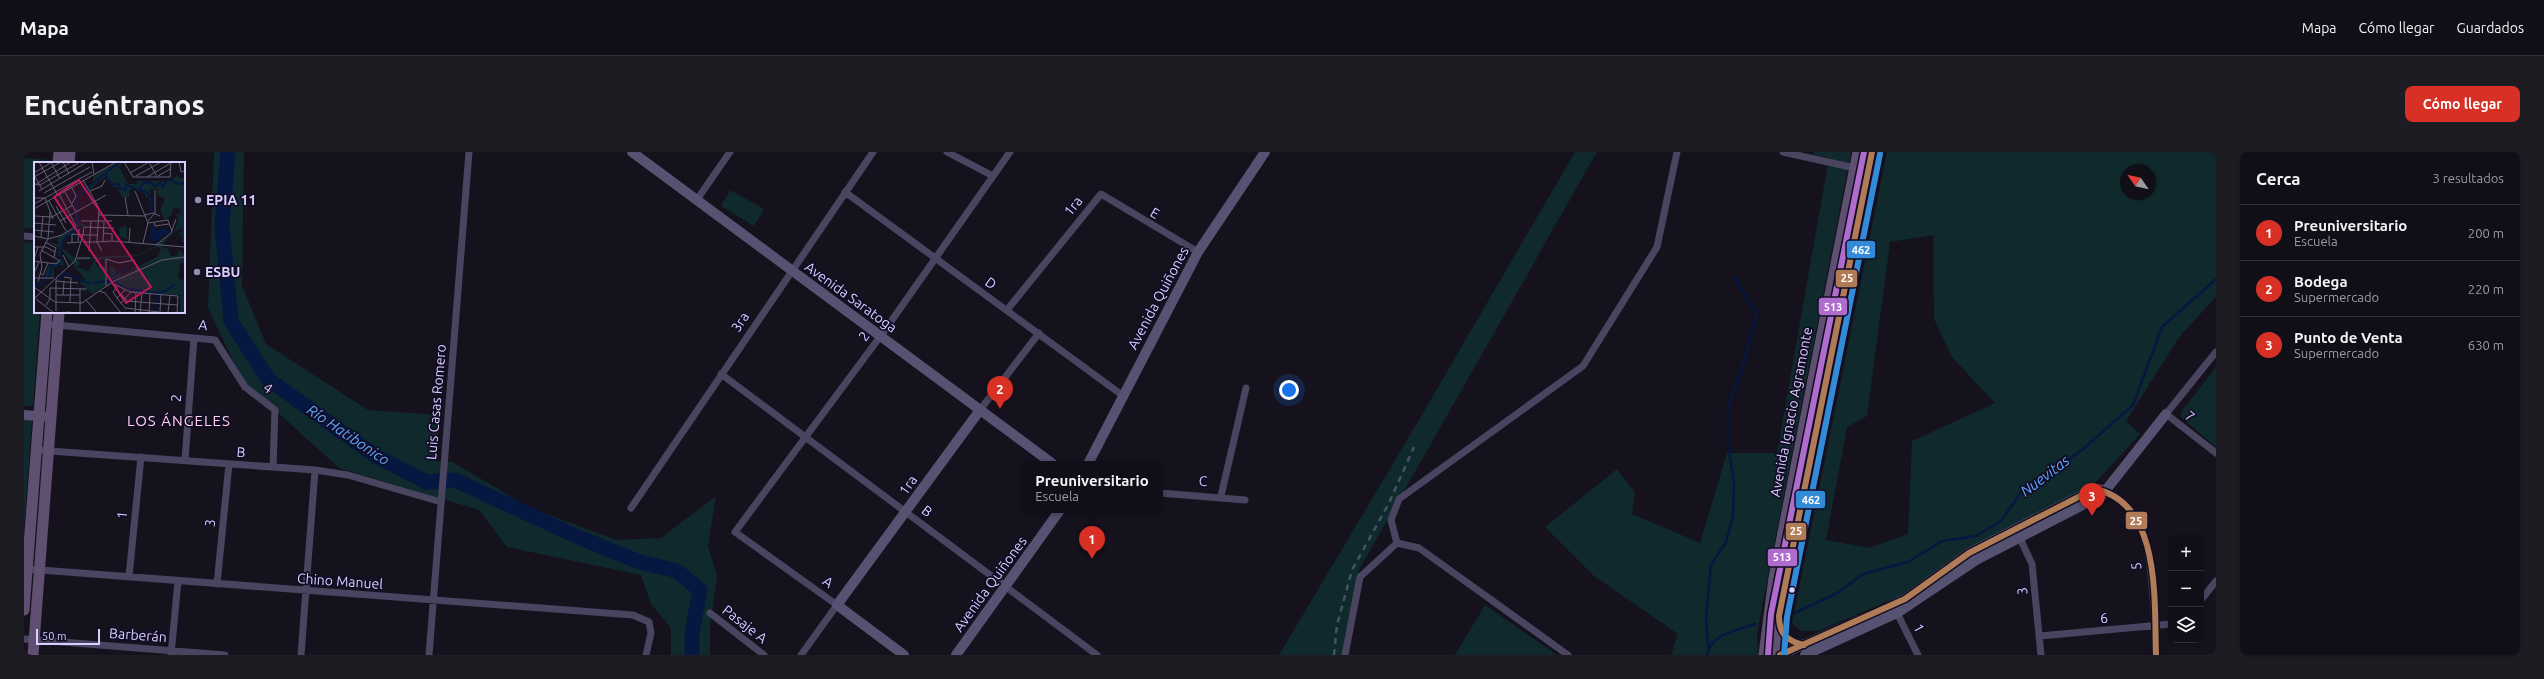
<!DOCTYPE html>
<html lang="es">
<meta charset="utf-8">
<style>
:root{--surface:#100e16;--page:#1e1c23;--text:#f1f3f6;--muted:#9c9ca1;--line:#302e35;--accent:#d93025}
body{margin:0;font-family:Ubuntu,sans-serif;background:var(--page);color:var(--text)}
.controls{position:absolute;right:12px;bottom:12px;display:grid;overflow:hidden;border-radius:8px;box-shadow:0 1px 3px #0004}
.controls button{width:36px;height:36px;display:grid;place-items:center;padding:0;border:0;border-bottom:1px solid var(--line);background:var(--surface);color:var(--text);font:20px sans-serif}
.compass{position:absolute;left:2096px;top:12px;width:36px;height:36px;border-radius:50%;background:var(--surface);box-shadow:0 1px 3px #0004;rotate:304deg}
.scale{position:absolute;left:12px;bottom:10px;width:64px;box-sizing:border-box;padding-left:4px;border:2px solid #d9cfff;border-top:0;font-size:11px;line-height:14px;white-space:nowrap;color:#d9cfff;-webkit-text-stroke:3px #120c24;paint-order:stroke}
.you{position:absolute;left:1265px;top:238px;width:14px;height:14px;margin:-10px;border:3px solid #fff;border-radius:50%;background:#1a73e8;box-shadow:0 0 0 6px #1a73e833}
.badge{display:grid;place-items:center;width:26px;height:26px;border-radius:50%;background:var(--accent);color:#fff;font-size:13px;font-weight:700}
.pin{position:absolute;translate:-50% -33px;filter:drop-shadow(0 1px 2px #0008)}
.pin::after{content:'';position:absolute;top:21px;width:14px;height:12px;background:inherit;clip-path:polygon(0 0,100% 0,50% 100%)}
.popup{position:absolute;left:997px;top:309px;width:142px;height:52px;box-sizing:border-box;display:grid;place-content:center;border-radius:8px;background:var(--surface);filter:drop-shadow(0 1px 3px #0005);font-size:13px;white-space:nowrap;color:var(--muted)}
.popup b{font-size:15px;color:var(--text)}
.popup::after{content:'';position:absolute;left:50%;top:100%;margin-left:-8px;border:8px solid transparent;border-top-color:var(--surface)}
.list{margin:0;padding:0;list-style:none}
h2{display:flex;justify-content:space-between;align-items:center;height:52px;margin:0;padding:0 16px;font-size:17px}
h2 small{font-size:13px;font-weight:400;color:var(--muted)}
.list li{display:grid;grid-template-columns:26px 1fr auto;gap:12px;align-items:center;box-sizing:border-box;height:56px;padding:0 16px;border-top:1px solid var(--line)}
.list b{display:block;font-size:15px;white-space:nowrap}
.list p{margin:0;font-size:13px;white-space:nowrap;color:var(--muted)}
.list em{font-size:13px;font-style:normal;color:var(--muted)}
.icon{flex:none;width:22px;height:22px;fill:none;stroke:currentColor;stroke-width:2;stroke-linecap:round;stroke-linejoin:round}
.map{position:relative;flex:none;width:2192px;height:503px;overflow:hidden;border-radius:8px}
header{display:flex;align-items:center;gap:24px;box-sizing:border-box;height:56px;padding:0 20px;background:var(--surface);border-bottom:1px solid var(--line)}
header strong{font-size:19px}
nav{display:flex;gap:22px;margin-inline-start:auto;font-size:14px}
.intro{display:flex;align-items:center;justify-content:space-between;box-sizing:border-box;height:96px;padding:0 24px}
h1{margin:0;font-size:28px}
.button{padding:10px 18px;border-radius:8px;background:var(--accent);color:#fff;font-size:14px;font-weight:700}
main{display:flex;gap:24px;padding:0 24px}
aside{flex:1;background:var(--surface);border-radius:8px;box-shadow:0 1px 3px #0004}
.map>svg:first-child{display:block}
.green{fill:#10292d;fill-rule:evenodd}
.lines{fill:none;stroke-linecap:round;stroke-linejoin:round}
.stream{stroke:#061741;stroke-width:2.5}
.river{stroke:#061741;stroke-width:15}
.street{stroke:#494560;stroke-width:7}
.secondary{stroke:#565372;stroke-width:10}
.primary{stroke:#5f4f71;stroke-width:11}
.rail{stroke:#435469;stroke-width:2.5;stroke-dasharray:6 5;stroke-linecap:butt}
.bus-1-casing{stroke:#120c24;stroke-width:9}
.bus-2-casing{stroke:#120c24;stroke-width:9}
.bus-3-casing{stroke:#120c24;stroke-width:9}
.bus-1{stroke:#b07c57;stroke-width:6}
.bus-2{stroke:#338bd7;stroke-width:6}
.bus-3{stroke:#b06ccc;stroke-width:6}
.poi-dot{fill:#948db0;stroke:#120c24;stroke-width:1.5}
.bus-dot{fill:#d9cfff;stroke:#120c24;stroke-width:1.5}
.labels{text-anchor:middle;stroke-width:3.5;stroke-linejoin:round;paint-order:stroke}
.poi-label{font-size:14px;font-weight:bold;fill:#d9cfff;stroke:#120c24;text-anchor:start}
.street-label{font-size:14px;fill:#d9cfff;stroke:#120c24}
.neighbourhood-label{font-size:15px;letter-spacing:1px;fill:#ffd1ea;stroke:#120c24}
.water-label{font-size:15px;font-style:italic;fill:#5da6ff;stroke:#120c24}
.inset-river{fill:none;stroke:#061741;stroke-width:2}
.inset-road{fill:none;stroke:#635e78;stroke-width:1}
.view{fill:#c2185b;fill-opacity:0.15;stroke:#c2185b;stroke-width:2}
.inset-edge{fill:none;stroke:#d9cfff;stroke-width:2}
.line-badge{stroke:#120c24;stroke-width:1.5}
.badge-label{font-size:11px;text-anchor:middle;font-weight:bold;fill:#fff}
</style>
<header>
<strong>Mapa</strong>
<nav><a>Mapa</a><a>Cómo llegar</a><a>Guardados</a></nav>
</header>
<div class="intro"><h1>Encuéntranos</h1><a class="button">Cómo llegar</a></div>
<main>
<div class="map">
<svg width="2192" height="503" viewBox="0 0 2192 503">
<rect width="100%" height="100%" fill="#15121e"/>
<path class="green" d="M190,0h30l-2,134 24,58 102,66 72,5 -5,46 17,1 77,45 87,33 45,-2 55,-42 -8,50 9,30 -7,50v29h-39v-27l-20,-24 -10,-29 -134,-28 -28,-37 -140,-42 -96,-87 -35,-73z
M1551,0h22l-238,418 -15,85h-65l134,-225z
M1790,0h37l-94,481 1,22h-87l7,-21 -84,-58 -49,-49 72,-58 18,24 -3,21 68,29 27,-90h50l52,-295 -15,-3z
M1863,0h329v145l-36,39 -54,85 14,13 -45,49 -120,62 -77,52 -80,34h-17l-9,-8zM2102,18h24v24h-24zM1909,83l1,84 18,38 43,46 -83,38 -4,93 -39,14 -43,-8 21,-113 20,-11 23,-174z
M0,6l26,2v3h-15v66l-11,-1z
M706,38l34,19 -10,17 -33,-20z
M0,90l11,1v69h5l-7,94h-9z
M2192,215v80l-35,-30 1,-6z
M0,268l8,1 -8,105z
M1461,453l72,50h-102z"/>
<g class="lines">
<path class="stream" d="M1771,461l44,-21 24,-18 45,-12 34,-21 34,-5 25,-15 21,-30 60,-41 51,-45 29,-78 54,-48
M1684,494l-2,-28 5,-53 15,-23 7,-26 1,-33 -6,-39v-39l14,-36 15,-55 -23,-37
M1683,503c3,-21 31,-25 48,-31"/>
<path class="river" d="M204,0l-6,73 9,96 37,58 109,78 50,25 28,-2 123,57 62,25 37,9 23,19 -8,43v22"/>
<path class="street" d="M923,0l46,24
M1759,0l72,16
M821,40l277,203
M672,49l34,-49
M0,84l11,1
M983,158l94,-116 97,58
M22,172l169,16 30,47 30,23 -2,57
M2192,200l-50,62 50,39
M697,222l376,281
M956,258l59,-77
M12,298l279,20 33,5 93,27
M161,308l9,-122
M2081,338c10,8 23,16 31,26 17,22 19,109 20,139
M1136,341l85,7
M1197,344l25,-108
M607,356l242,-356
M1994,382l14,30 9,91
M3,417l606,46 16,7 2,11 -5,22
M105,424l12,-119
M193,432l12,-120
M2177,448l15,-19
M686,461l54,42
M1873,461l21,42
M2016,484l131,-12
M0,487l201,16
M147,503l7,-74
M277,503l14,-185
M405,503l40,-503
M777,503l36,-50 -102,-73 150,-202 125,-178
M1321,503l15,-78 37,-34
M1544,503l-149,-107 -22,-5 -6,-23 8,-21 184,-133 74,-119 20,-95"/>
<path class="secondary" d="M608,0l421,312
M0,263l27,2
M1064,312l110,-212 67,-100
M1755,474c5,13 12,17 25,19
M880,503l-67,-50 143,-195
M932,503l104,-145
M1756,503l107,-47 18,-9 64,-46 125,-64 11,1
M1781,503l92,-42 79,-53 126,-65 64,-81"/>
<path class="primary" d="M34,11l1,-11
M45,11l1,-11
M0,458l23,-298
M9,503l26,-343
M1740,503l10,-77 84,-426
M1752,503l3,-39 93,-464"/>
<path class="rail" d="M1310,503l3,-30 15,-55 37,-67 25,-56"/>
<defs>
<path id="bus-1" d="M1780,493c-17,-4 -25,-11 -25,-29l93,-464
M1756,503l125,-56 64,-46 125,-64c68,12 60,114 62,166"/>
<path id="bus-2" d="M1760,503l3,-38 93,-463"/>
<path id="bus-3" d="M1744,502l3,-40 93,-462"/>
</defs>
<use href="#bus-1" class="bus-1-casing"/>
<use href="#bus-2" class="bus-2-casing"/>
<use href="#bus-3" class="bus-3-casing"/>
<use href="#bus-1" class="bus-1"/>
<use href="#bus-2" class="bus-2"/>
<use href="#bus-3" class="bus-3"/>
</g>
<g class="poi-dot">
<circle cx="174" cy="48" r="4"/>
<circle cx="173" cy="120" r="4"/>
</g>
<circle class="bus-dot" cx="1768" cy="438" r="3.5"/>
<g class="labels">
<g class="poi-label">
<text x="182" y="53">EPIA 11</text>
<text x="181" y="125">ESBU</text>
</g>
<g class="street-label">
<text transform="translate(1049 54) rotate(-51)" y="5">1ra</text>
<text transform="translate(1131 61) rotate(31)" y="5">E</text>
<text transform="translate(967 131) rotate(35)" y="5">D</text>
<text transform="translate(827 145) rotate(36)" y="5">Avenida Saratoga</text>
<text transform="translate(1134 146) rotate(-62)" y="5">Avenida Quiñones</text>
<text transform="translate(716 170) rotate(-56)" y="5">3ra</text>
<text transform="translate(179 173) rotate(5)" y="5">A</text>
<text transform="translate(840 184) rotate(-53)" y="5">2</text>
<text transform="translate(244 236) rotate(35)" y="5">4</text>
<text transform="translate(152 246) rotate(-86)" y="5">2</text>
<text transform="translate(412 250) rotate(-85)" y="5">Luis Casas Romero</text>
<text transform="translate(1767 260) rotate(-79)" y="5">Avenida Ignacio Agramonte</text>
<text transform="translate(2166 264) rotate(39)" y="5">7</text>
<text transform="translate(217 300) rotate(4)" y="5">B</text>
<text transform="translate(1179 329) rotate(3)" y="5">C</text>
<text transform="translate(884 333) rotate(-54)" y="5">1ra</text>
<text transform="translate(903 359) rotate(37)" y="5">B</text>
<text transform="translate(98 363) rotate(-84)" y="5">1</text>
<text transform="translate(186 371) rotate(-84)" y="5">3</text>
<text transform="translate(2112 414) rotate(-96)" y="5">5</text>
<text transform="translate(316 429) rotate(4)" y="5">Chino Manuel</text>
<text transform="translate(804 430) rotate(36)" y="5">A</text>
<text transform="translate(966 432) rotate(-54)" y="5">Avenida Quiñones</text>
<text transform="translate(1998 439) rotate(-96)" y="5">3</text>
<text transform="translate(2080 466) rotate(-5)" y="5">6</text>
<text transform="translate(721 472) rotate(38)" y="5">Pasaje A</text>
<text transform="translate(1895 476) rotate(63)" y="5">1</text>
<text transform="translate(114 483) rotate(4)" y="5">Barberán</text>
</g>
<g class="neighbourhood-label">
<text x="155" y="274">LOS ÁNGELES</text>
</g>
<g class="water-label">
<text transform="translate(324 283) rotate(34)" y="5">Río Hatibonico</text>
<text transform="translate(2021 324) rotate(-37)" y="5">Nuevitas</text>
</g>
</g>
<g transform="translate(10 10)">
<rect width="151" height="151" fill="#15121e"/>
<path d="M83,0h6l-4,5 9,17h9v-3h32l9,-6 1,3h6l-1,64h-3l2,-3 -3,-5 -7,3 10,-6 -3,-3 -11,9 -7,10 6,2 3,7 7,-1v-5l7,5v7l-5,2 -2,12 2,4 5,-1v34h-5v-18l-49,-3 -17,-10 45,-22 -47,20 -19,14 -4,-4 -8,1 5,-5 -5,-1v-5l-14,-6 19,6 -24,-29 -1,4 3,10 -11,2 1,9h-10l6,-12 11,-5 -3,-4 1,-7 -12,-7 12,4 -2,-8 20,-10 -2,-29 12,-10 -10,10 2,24 6,3 -21,16 -1,7 11,10 64,-3 14,-7 22,-16 5,-14 -4,-3 5,-1 1,-5 -8,-1 -1,7 -7,5 -5,-10 5,-11 -8,-4v-7l-8,2 4,11 -2,10 -3,-1 2,-2 -1,-11h-3l-2,-4 -12,-6 -3,4 1,6h-8l-5,-10h-4l-8,-10 -16,13 -1,-3 5,-3v-8zM122,85l5,1 -4,9 -35,18 -2,-2 -5,1 1,-6 -6,-2v10l-5,2v-12h-8l-1,-4 6,-3 36,-3zM61,97l-7,12 -11,-4 3,-3 -2,-4zM91,63l2,3v11l-9,-3 2,-3 -2,-5z" fill="#10292d" fill-rule="evenodd"/>
<path d="M118,61l4,7 10,-2 4,4 -16,11 -4,-6z" fill="#061741"/>
<path class="inset-river" d="M70,12l9,11 6,-1 1,5h6v-4l14,5 3,-7 7,-1 5,5M121,25l5,-5 3,5 3,-6 6,-1 5,4 8,-1M106,28l7,2 5,7 -2,13M77,115l18,-10M23,118l9,-7 24,11M81,120l11,6 29,5 11,-2 9,-7M58,121l21,-3M0,124l8,-2 9,-12v-7h8l4,-25 17,-13 -4,-20 1,-11 43,-34M122,150l2,-17"/>
<path class="inset-road" d="M5,0l19,34M17,0l9,17M29,0l6,12M58,0l2,13M90,0l9,15M115,0l8,15M145,0l2,10 4,-1M0,11l18,-11M96,11l19,-11M0,13l8,14M102,14l25,-14M124,14l12,-7M0,15l27,-15M99,15h37l1,-15M113,15l24,-14M0,22l6,1 40,-23M2,22l35,-22M5,29l48,-29M56,29l12,-5 3,-6M101,29l13,32 -5,20M31,30l11,20M10,31l46,-26M21,35l15,25M91,35l3,18M0,36h11l8,21M15,39l17,30M38,41l4,-7 -4,-8M0,42l58,-32M22,44l10,17M0,47l82,-47M0,51v19M65,53l46,1M111,53l8,-2 7,3M1,54l17,1 21,-12M26,59l46,-26M47,59h31M114,59l7,-8v-23M120,60l1,4 14,-2M0,61l22,2M114,61l20,-3 4,11M0,68l20,2M69,71l9,1v6M0,74l14,3 14,-4 14,-9 -17,-32M7,75l2,-21M14,77l2,-27M44,79l1,-12M11,80l11,6 -1,4M49,80h14l2,-34 -16,-28M69,80l1,-20M95,80l1,-14M33,81l14,-1M38,81v-9l11,1 1,-8 30,1M122,83l15,-12 5,-14M0,85h12l9,5 -1,5M55,89l2,-30M68,89l-5,-9 15,-1 73,6M29,93l6,12M43,96h13M0,97l4,-12M0,99l22,3 4,-3 -19,-11M0,111l5,-11M6,111l3,2 5,-12M30,115l7,1 -1,24M0,116h20M22,119l22,2M4,120l4,-15 -2,-13 8,-15M78,121l18,9 48,4 -1,17M72,124v-27l13,4 15,-3 4,10M0,125l21,15 27,1 32,-22 48,-21 23,-3M92,127l-9,9 8,10 43,5M65,129l6,2 16,20M87,132l6,7 50,4M22,133h24M29,133l1,-14M83,136l-4,-6 5,-6M0,137l21,-20M2,137l18,14M52,138l11,13M87,141l10,-11M12,143l4,-6v-11l36,1M22,149v-33l19,-17 8,-26h15M126,149l1,-16M134,150l2,-16M19,151l17,-1M46,151v-24M101,151l1,-20M106,151l2,-20M115,151l1,-19"/>
<path class="view" d="M45,18l72,107 -25,16 -72,-106z"/>
<rect width="151" height="151" class="inset-edge"/>
</g>
<g class="line-badge">
<rect x="1822" y="88" width="30" height="19" rx="4" fill="#338bd7"/>
<rect x="1811" y="117" width="23" height="19" rx="4" fill="#b07c57"/>
<rect x="1794" y="145" width="30" height="19" rx="4" fill="#b06ccc"/>
<rect x="1771" y="338" width="31" height="19" rx="4" fill="#338bd7"/>
<rect x="2101" y="359" width="23" height="19" rx="4" fill="#b07c57"/>
<rect x="1761" y="370" width="22" height="19" rx="4" fill="#b07c57"/>
<rect x="1743" y="396" width="31" height="19" rx="4" fill="#b06ccc"/>
</g>
<g class="badge-label">
<text x="1837" y="102">462</text>
<text x="1823" y="130">25</text>
<text x="1809" y="159">513</text>
<text x="1787" y="352">462</text>
<text x="2112" y="373">25</text>
<text x="1772" y="383">25</text>
<text x="1758" y="409">513</text>
</g>
</svg>
<div class="controls">
<button>+</button>
<button>−</button>
<button><svg class="icon" aria-label="layers" viewBox="0 0 24 24"><path d="M12 4l9 5-9 5-9-5zM3 14l9 5 9-5"/></svg></button>
</div>
<svg class="compass" viewBox="-18 -18 36 36"><path d="M0-13l5 13h-10z" fill="#e53935"/><path d="M0 13l5-13h-10z" fill="#9c9ca1"/></svg>
<div class="scale">50 m</div>
<div class="you"></div>
<div class="pin badge" style="left:1068px;top:407px">1</div>
<div class="popup"><b>Preuniversitario</b>Escuela</div>
<div class="pin badge" style="left:976px;top:257px">2</div>
<div class="pin badge" style="left:2068px;top:364px">3</div>
</div>
<aside>
<h2>Cerca<small>3 resultados</small></h2>
<ul class="list">
<li><span class="badge">1</span><div><b>Preuniversitario</b><p>Escuela</p></div><em>200 m</em></li>
<li><span class="badge">2</span><div><b>Bodega</b><p>Supermercado</p></div><em>220 m</em></li>
<li><span class="badge">3</span><div><b>Punto de Venta</b><p>Supermercado</p></div><em>630 m</em></li>
</ul>
</aside>
</main>
